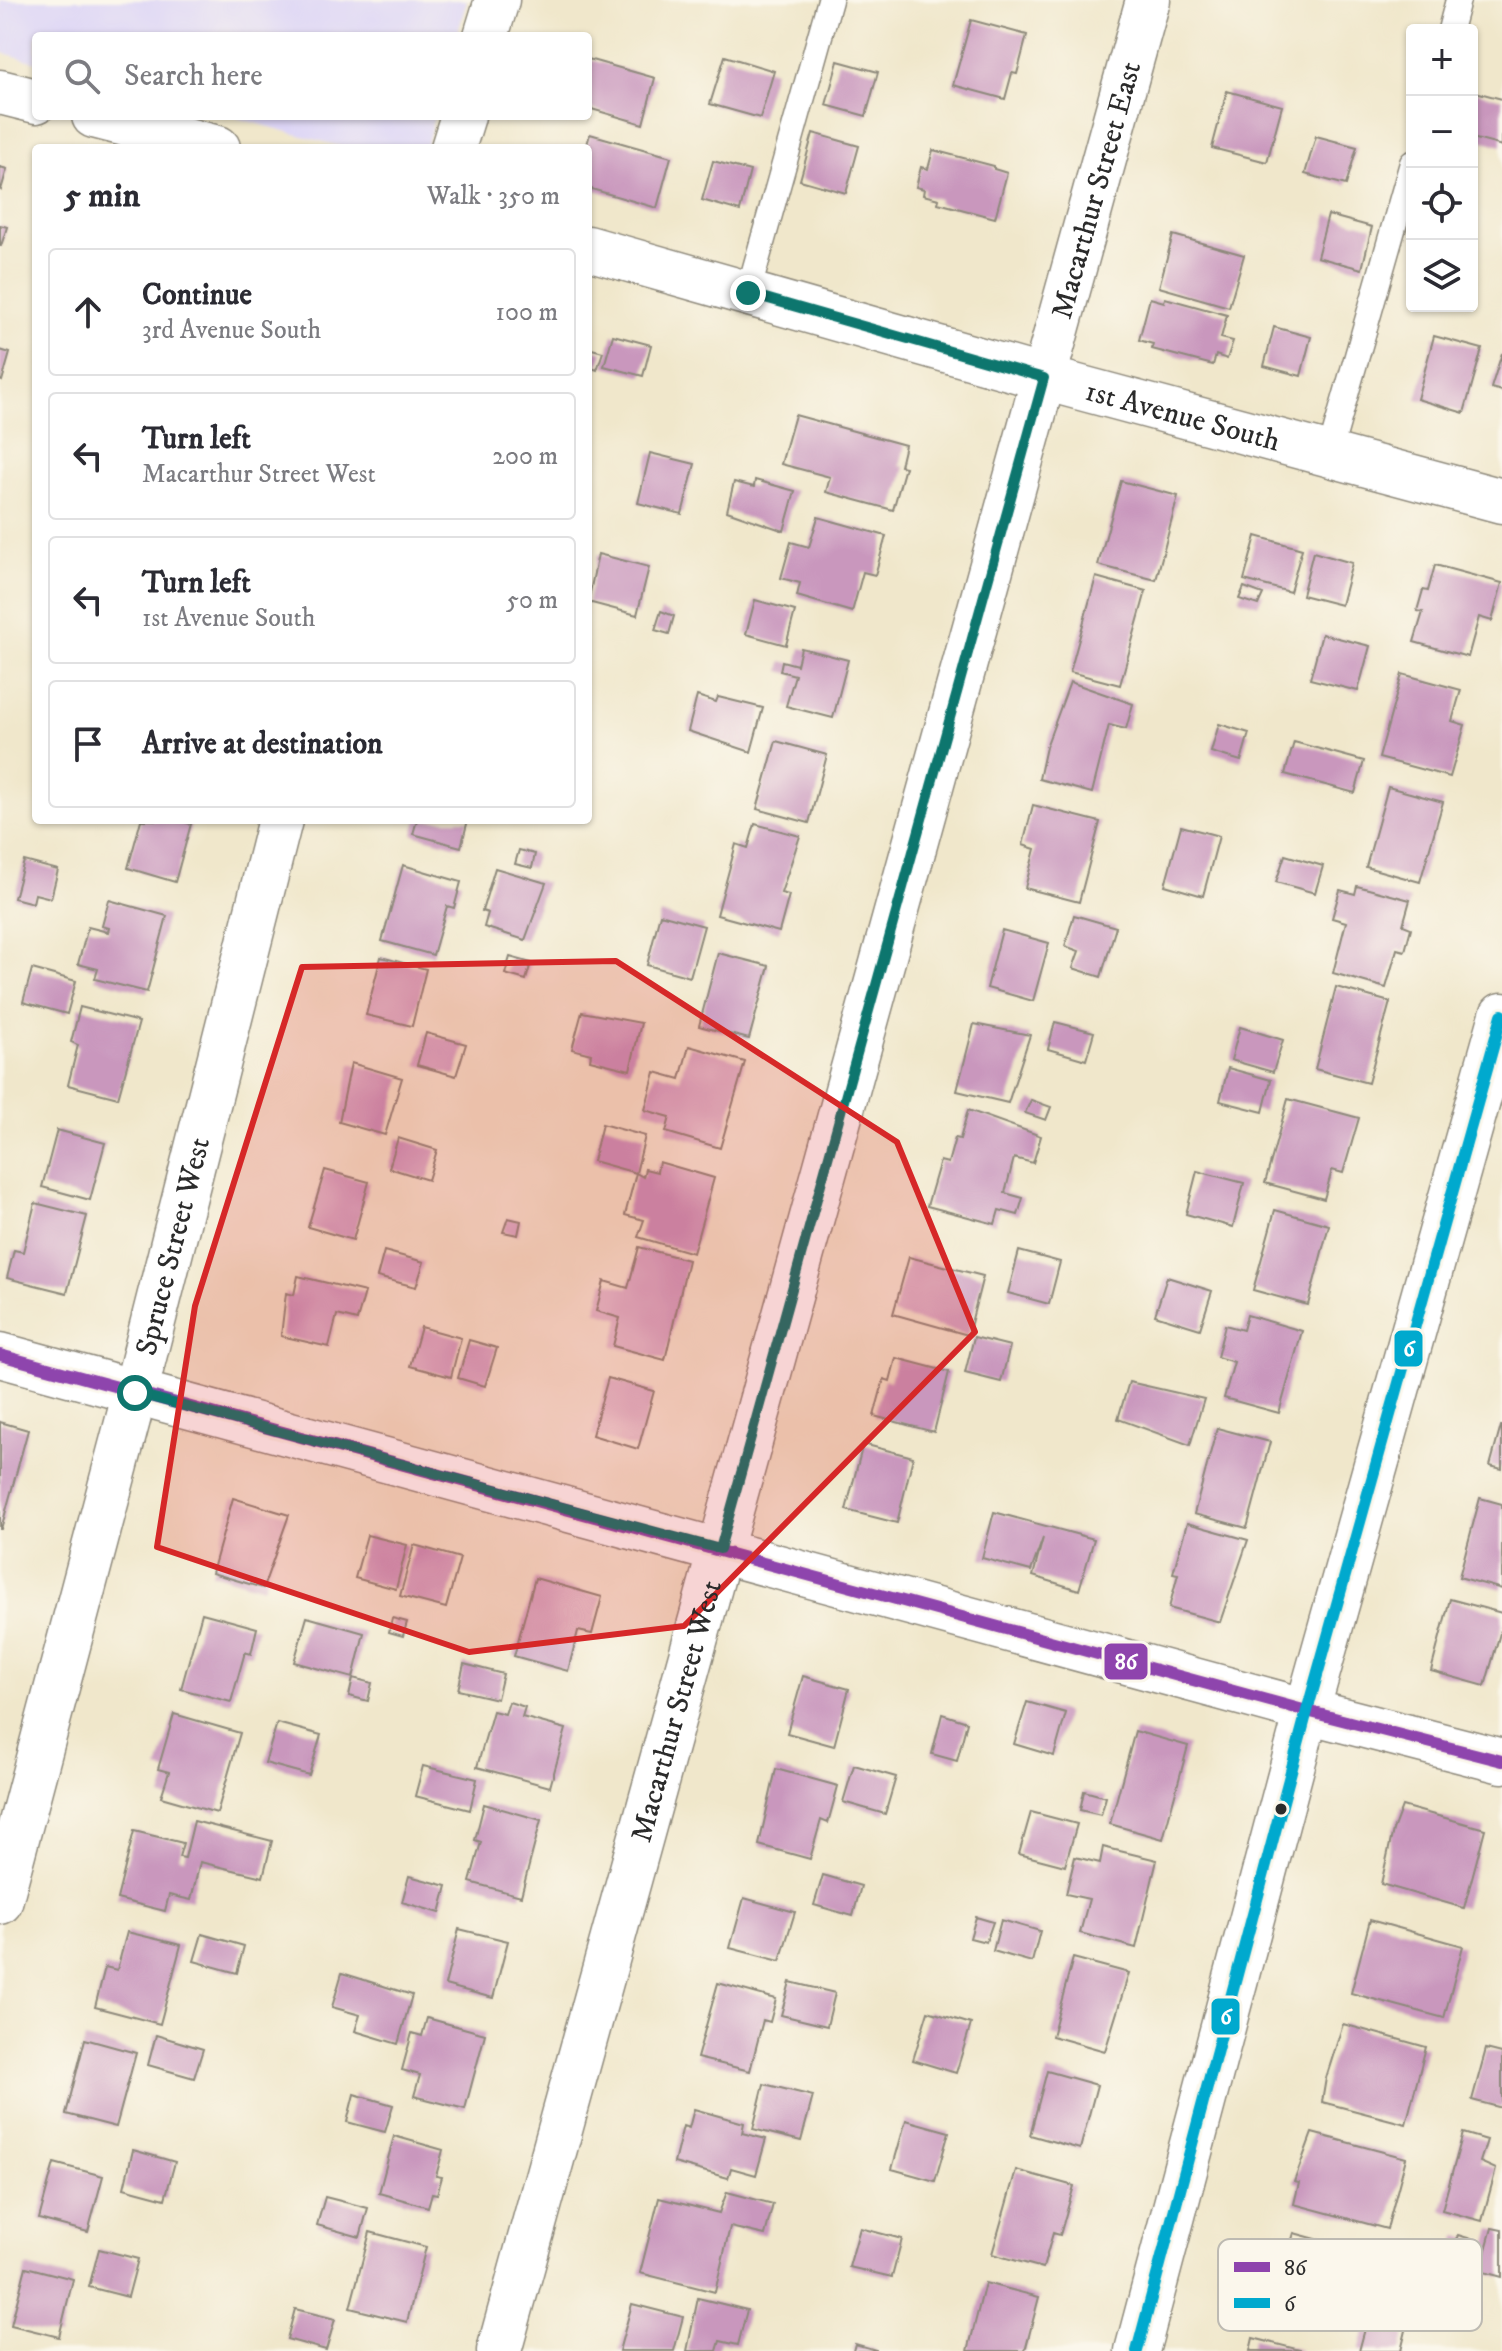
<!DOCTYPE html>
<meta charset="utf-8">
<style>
:root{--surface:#fff;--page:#f7f7f7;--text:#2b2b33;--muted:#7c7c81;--line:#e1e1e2}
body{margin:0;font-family:"IM FELL DW Pica",serif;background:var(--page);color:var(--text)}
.controls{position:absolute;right:24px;top:24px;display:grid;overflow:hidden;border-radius:8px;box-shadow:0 2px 6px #0004}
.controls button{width:72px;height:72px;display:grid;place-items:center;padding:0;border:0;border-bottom:2px solid var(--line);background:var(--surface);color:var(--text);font:40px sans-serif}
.stop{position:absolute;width:24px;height:24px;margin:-18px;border:6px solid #0f766e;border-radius:50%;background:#fff}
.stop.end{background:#0f766e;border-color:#fff;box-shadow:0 2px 8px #0008}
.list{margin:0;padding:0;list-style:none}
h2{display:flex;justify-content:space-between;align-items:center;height:104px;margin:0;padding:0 32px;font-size:34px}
h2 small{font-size:26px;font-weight:400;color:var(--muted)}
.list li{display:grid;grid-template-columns:52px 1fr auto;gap:24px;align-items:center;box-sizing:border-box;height:128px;margin:0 16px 16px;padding:0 16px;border:2px solid var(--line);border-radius:8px}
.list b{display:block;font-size:30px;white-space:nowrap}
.list p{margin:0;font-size:26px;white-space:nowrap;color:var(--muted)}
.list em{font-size:26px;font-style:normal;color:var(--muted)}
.icon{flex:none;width:44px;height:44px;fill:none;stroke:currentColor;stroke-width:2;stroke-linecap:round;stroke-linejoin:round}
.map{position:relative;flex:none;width:1502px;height:2351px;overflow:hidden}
.search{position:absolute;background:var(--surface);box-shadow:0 2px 6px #0004;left:32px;top:32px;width:560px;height:88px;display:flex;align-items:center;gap:20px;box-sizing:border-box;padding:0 28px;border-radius:8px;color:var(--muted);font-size:30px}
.panel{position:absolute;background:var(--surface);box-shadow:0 2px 6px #0004;left:32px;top:144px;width:560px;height:680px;border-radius:8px}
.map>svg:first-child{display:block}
.built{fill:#ddd5f6}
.building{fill:#c997bd}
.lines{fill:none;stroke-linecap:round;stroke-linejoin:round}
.lane-casing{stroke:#8e897b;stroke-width:27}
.street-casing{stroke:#8e897b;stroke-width:47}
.lane{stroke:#fff;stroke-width:24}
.street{stroke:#fff;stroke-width:44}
.bus-1-casing{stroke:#fbf7ec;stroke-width:18}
.bus-2-casing{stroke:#fbf7ec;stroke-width:18}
.bus-1{stroke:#8e44ad;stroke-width:12}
.bus-2{stroke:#00a9ce;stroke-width:12}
.route{stroke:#0f766e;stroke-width:10}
.marked{fill:#d62828;fill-opacity:0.2;stroke:#d62828;stroke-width:6;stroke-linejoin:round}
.bus-dot{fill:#2b2b2b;stroke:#fbf7ec;stroke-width:3}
.labels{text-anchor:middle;stroke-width:8;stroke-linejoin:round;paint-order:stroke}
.street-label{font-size:30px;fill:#2b2b2b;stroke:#fbf7ec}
.key{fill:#fbf7ec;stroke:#bdbab2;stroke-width:2}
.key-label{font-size:22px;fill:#2b2b2b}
.line-badge{stroke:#fbf7ec;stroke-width:3}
.badge-label{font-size:22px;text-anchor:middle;font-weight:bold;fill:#fff}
</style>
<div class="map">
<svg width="1502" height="2351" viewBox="0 0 1502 2351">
<rect width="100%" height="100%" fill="#fbf7ec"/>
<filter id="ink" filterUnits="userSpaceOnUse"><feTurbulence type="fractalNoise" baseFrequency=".0125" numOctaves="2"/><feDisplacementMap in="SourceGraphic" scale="16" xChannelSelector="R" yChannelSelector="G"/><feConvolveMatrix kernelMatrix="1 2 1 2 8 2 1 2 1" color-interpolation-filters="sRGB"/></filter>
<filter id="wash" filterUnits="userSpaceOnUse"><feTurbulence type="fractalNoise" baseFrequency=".006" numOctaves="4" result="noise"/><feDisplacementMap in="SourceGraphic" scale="32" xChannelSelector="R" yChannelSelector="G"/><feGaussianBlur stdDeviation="1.8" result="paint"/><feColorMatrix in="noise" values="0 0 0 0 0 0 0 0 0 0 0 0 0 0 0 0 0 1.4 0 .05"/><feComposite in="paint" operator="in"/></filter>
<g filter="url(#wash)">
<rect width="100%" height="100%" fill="#f0e7cb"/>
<path class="built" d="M0,0h467l-10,36h-421v26l-36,-10z
M230,116h204l-8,32h-80z"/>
<g id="blocks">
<path class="building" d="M971,20l56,15 -10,39 -5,-1 -7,26 -52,-14z
M725,56l49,15 -14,47 -50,-14z
M588,59l67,19 -12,46 -55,-16z
M838,61l40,11 -12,44 -40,-11z
M1227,91l55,15 -15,56 -55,-14z
M1472,91l30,8v47l-30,-8z
M813,133l46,13 -13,47 -46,-13z
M590,134l81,23 -14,51 -69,-20 -2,-40z
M1316,136l41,11 -11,38 -41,-11z
M933,150l61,16v3l13,4 -12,45 -57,-15 1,-4 -16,-4 1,-6 -8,-2 5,-20 7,2z
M713,161l37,10 -10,40 -38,-11z
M0,167l7,2 -6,21 -1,-1z
M1328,215l44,12 -10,42 -45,-12z
M0,225l7,2 -6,19h-1z
M1173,235l71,20 -15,52 -70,-20z
M1150,298l14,4 1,-4 62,17 -6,23 12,3 -6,18 -11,-4 -3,10 -61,-16 1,-5 -14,-4z
M1274,327l37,10 -10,39 -37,-10z
M613,335l38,10 -8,31 -39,-10z
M1434,336l48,13 -18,64 -47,-14z
M588,348l15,4 -6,18 -5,-2 -3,10z
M0,350l10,3 -8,28 -2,-1z
M1502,353v38l-11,-3z
M795,415l110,30 -5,21 5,1 -12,43 -67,-18 4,-15 -49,-13z
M650,453l45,11 -13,50 -44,-11z
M755,480l40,11 -11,40 -57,-20 7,-29 20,5z
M1121,481l57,15 -22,84 -58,-15z
M818,517l68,19 -11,39 -12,-3 -11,40 -55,-16 3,-13 -19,-5 10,-36 18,5z
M1256,536l46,13 -12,43 -46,-12z
M1313,552l39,11 -11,42 -39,-10z
M598,554l51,13 -12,48 -49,-13z
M1435,565l67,18 -10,38 -13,-4 -11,40 -54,-15 9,-30 -6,-1 6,-21 5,1z
M1096,577l50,14 -26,94 -50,-13z
M1244,587l19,7 -5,11 -19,-6z
M755,600l40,11 -9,34 -40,-11z
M661,611l13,5 -5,18 -14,-4z
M1322,634l48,12 -12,45 -48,-12z
M801,648l47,12 -15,58 -47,-12 9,-31 -15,-4 2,-10 15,4z
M1402,674l59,16 -9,31 13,4 -15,52 -71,-19z
M1070,682l63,22 -7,25 -17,-4 -17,68 -53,-14 7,-32z
M697,696l19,6 2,-5 45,11 -12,44 -63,-21z
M1219,724l30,9 -8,28 -30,-9z
M776,741l51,14 -18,68 -52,-14z
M1294,742l70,19 -9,32 -70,-19z
M1388,787l55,15 -23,80 -54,-15z
M1033,805l67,17 -21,80 -54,-14 10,-39 -12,-4z
M141,820h36l14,4 -16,58 -47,-14z
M417,820h51l-7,27 -48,-13z
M755,824l45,12 -19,57 8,2 -10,37 -62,-17 19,-71 12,4z
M1181,826l38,10 -16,60 -38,-11z
M519,850l16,4 -3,14 -17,-4z
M1285,855l38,11 -8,27 -39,-11z
M24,861l34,9 -7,28 -16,-4 -2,9 -19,-5z
M403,865l58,17 -7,26 -7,-2 -14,49 -51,-14z
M495,868l51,15 -21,57 -41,-13 4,-14 -6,-2z
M1357,886l53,14 -7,25 8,3 -6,23 -8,-2 -11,39 -53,-15 13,-51 -14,-4 8,-28 15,4z
M109,900l58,16 -20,76 -52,-13 3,-10 -20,-5 10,-37 20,5 1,-4 -7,-2z
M660,914l44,12 -14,51 -43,-12z
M1074,915l42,12 -15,50 -28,-9 6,-17 -14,-5z
M1002,930l47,13 -16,58 -46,-13z
M718,953l51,13 -20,73 -50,-13z
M381,957l45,12 -14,57 -46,-11z
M510,957l21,6 -5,17 -21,-6z
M32,969l44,12 -9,33 -44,-12z
M1336,987l54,15 -22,81 -53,-14z
M80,1007l59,15 -21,76 -50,-13 10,-40 -7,-3z
M582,1012l59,11 -11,47 -40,-10 1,-6 -19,-5z
M1055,1022l39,10 -8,28 -38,-11z
M974,1024l56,11 -22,68 -51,-12z
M1240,1027l43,13 -10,32 -42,-12z
M426,1033l40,11 -10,32 -39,-11z
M689,1046l56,16 -25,86 -54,-16 4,-15 -25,-7 10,-38 25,7z
M351,1063l51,15 -17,57 -46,-13z
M1228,1068l43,12 -8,32 -43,-11z
M1288,1099l71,19 -16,55 -11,-3 -8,29 -59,-16z
M1031,1100l20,7 -5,13 -21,-7z
M968,1110l73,26 -8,27 -19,-5 -9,35 18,5 -5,17 -19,-5 -4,14 -68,-18 13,-45 8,2 7,-25 5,1z
M602,1124l43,12 -9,37 -43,-12z
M57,1130l48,13 -15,57 -48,-13z
M398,1138l39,12 -9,30 -39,-12z
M659,1162l55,16 -21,75 -55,-16 6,-17 -19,-5 11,-42 7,4 2,-8 12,3z
M325,1170l44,12 -16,58 -45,-13z
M1197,1171l47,12 -11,44 -47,-13z
M35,1203l52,13 -20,77 -60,-15 7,-28 9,2z
M1275,1210l54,15 -21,80 -55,-15z
M508,1218l13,3 -3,14 -15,-3z
M639,1247l49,13 -23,100 -52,-14 7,-28 -24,-7 8,-30 24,7z
M384,1251l40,11 -8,25 -39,-10z
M1019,1251l41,11 -11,42 -41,-11z
M909,1257l74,19 -15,59 -75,-21z
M298,1276l67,16 -8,28 -20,-5 -8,32 -48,-11 5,-43 8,2z
M1167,1277l45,14 -12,38 -45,-14z
M1247,1315l55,16 -23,82 -55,-15 10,-36 -17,-5 8,-32 18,5z
M421,1327l40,11 -10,39 -41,-11z
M974,1337l36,9 -9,36 -36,-9z
M469,1340l28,8 -12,38 -27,-8z
M896,1358l53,14 -15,60 -60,-16 10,-37 6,2z
M608,1378l46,13 -16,58 -46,-14z
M1129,1382l75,17 -14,46 -72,-26z
M0,1422l28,8 -27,99h-1z
M1501,1426h1v43l-12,-3z
M1217,1428l53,14 -23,86 -53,-14z
M863,1444l50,13 -16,66 -51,-13z
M233,1498l56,17 -26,73 -51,-15z
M1480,1498l22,6v85l-43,-12z
M994,1512l100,27 -15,51 -46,-14 10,-38 -12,33 -49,-13z
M1187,1523l61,17 -28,82 -51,-14 9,-34 -5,-1z
M367,1535l40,10 -11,44 -41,-11z
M414,1545l46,13 -14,50 -46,-12z
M535,1578l67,19 -10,37 -14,-3 -10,40 -54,-15z
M1450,1599l52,14v13l-17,60 -54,-15z
M202,1613l55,15 -6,26 -6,-2 -14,50 -50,-13z
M307,1617l57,16 -11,45 -59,-16z
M392,1618l15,4 -4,14 -14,-4z
M464,1664l39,10 -6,25 -39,-9z
M803,1676l46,13 -15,57 -47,-13z
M353,1678l19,5 -4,18 -19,-5z
M509,1702l16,5 -3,10 44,12 -16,58 -73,-20 16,-56 12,3z
M1027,1702l39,11 -12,43 -40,-12z
M174,1714l66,19 -23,80 -56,-16 8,-25 -11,-3z
M942,1714l25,8 -10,39 -25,-7z
M277,1723l44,12 -12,40 -44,-12z
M1135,1731l53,15 -25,93 -53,-15z
M854,1765l42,12 -11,37 -42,-12z
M423,1766l54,13 -7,31 -55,-14z
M776,1769l62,17 -10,37 -7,-3 -11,39 -51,-14z
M1084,1791l22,6 -5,18 -21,-5z
M484,1804l57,16 -20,76 -51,-14 11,-40 -6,-2z
M1402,1806l83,23 -21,79 -83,-24 12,-54z
M1031,1812l46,12 -12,42 -46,-12z
M194,1821l78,20 -9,36 -63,-15 -9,38 -22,-5 -4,16 -48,-12 17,-68 49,12 -4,14 6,1z
M1103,1847l54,13 -21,88 -56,-15 9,-34 -23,-5 9,-37 25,6z
M823,1875l38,11 -8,30 -39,-11z
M409,1876l38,10 -7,27 -38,-11z
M744,1898l51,14 -15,49 -50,-13z
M976,1917l17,5 -7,20 -16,-4z
M1001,1920l39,11 -8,31 -39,-11z
M1370,1920l93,26 -19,72 -93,-25z
M459,1929l49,12 -15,57 -48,-13z
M127,1932l54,13 -21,79 -65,-17 10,-40 12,3z
M202,1934l42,12 -7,27 -43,-12z
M1073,1958l56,15 -24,78 -53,-15z
M342,1973l70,22 -14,49 -43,-13 5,-16 -28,-8z
M790,1982l45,11 -8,33 -46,-11z
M718,1983l58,16 -6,23 -7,-2 -13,51 -53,-13z
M928,2011l43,13 -15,49 -43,-13z
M427,2018l58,16 -20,75 -51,-13 6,-21 -18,-5 10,-37 10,3z
M1343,2024l83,23 -20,77 -84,-22 4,-24z
M156,2035l47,14 -9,29 -46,-13z
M85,2039l51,14 -20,74 -50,-13z
M1486,2049l16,4v55l-30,-8z
M1047,2071l50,14 -17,64 -50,-14z
M764,2084l49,12 -12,45 -48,-12z
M354,2094l39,11 -8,27 -38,-10z
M694,2109l50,14 -2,10 24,6 -10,36 -25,-7 -3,10 -54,-15 9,-37 6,2z
M906,2120l43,12 -14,49 -43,-12z
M1312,2133l94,25 -19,71 -93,-25 5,-21 -5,-1z
M1463,2133l24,7 -7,22 16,7 -14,52 -40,-11z
M394,2136l49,14 -7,26 6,1 -5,17 -5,-1 -4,14 -49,-14z
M133,2150l42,12 -10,37 -41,-11z
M54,2163l49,13 -15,56 -49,-13z
M1016,2170l58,16 -14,49 -7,-2 -10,35 -51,-14z
M727,2192l46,12 -8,31 -35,-8 -15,65 -75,-19 19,-75 60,15z
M325,2197l43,11 -8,29 -43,-12z
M860,2228l42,11 -10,38 -43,-10z
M1492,2228l10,2v47l-22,-6z
M370,2232l56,15 -19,75 -57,-14z
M1294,2233l55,15 -20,73 -49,-13 -2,7 -15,-4 15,-54 8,2z
M1458,2235l13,4 -4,13 -14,-4z
M99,2249l39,10 -10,38 -39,-10z
M26,2267l47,12 -14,58 -48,-12z
M985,2283l54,14 -14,54h-57z
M698,2298l49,12 -9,35 -18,-4 -3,10h-30z
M632,2304l51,13 -9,34h-55z
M1371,2307l38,11 -8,33h-42z
M295,2309l40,10 -9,31 -39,-11z
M1253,2338l47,12 -1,1h-49z
M855,2344l21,6v1h-23z"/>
</g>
</g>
<g filter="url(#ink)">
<use href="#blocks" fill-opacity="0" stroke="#8e897b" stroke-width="2"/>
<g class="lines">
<defs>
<path id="lane" d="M1450,30l8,-30
M748,293l82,-293
M1329,454l83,-291"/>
<g id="street">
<path d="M486,36l11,-36"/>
<path d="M0,92l36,9"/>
<path d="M94,116l124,32"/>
<path d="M453,148l10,-32"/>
<path id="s1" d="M588,248l456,130 458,123"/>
<path d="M0,1355l1307,356 195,50"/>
<path id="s2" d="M0,1902l135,-509 145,-573"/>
<path id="s3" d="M499,2351l649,-2351"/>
<path d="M1137,2351l170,-640 195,-696"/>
</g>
</defs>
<use href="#lane" class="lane-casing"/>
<use href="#street" class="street-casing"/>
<use href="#lane" class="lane"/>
<use href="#street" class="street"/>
<defs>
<path id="bus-1" d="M0,1355l1307,356 195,50"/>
<path id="bus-2" d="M1137,2351l170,-640 195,-696"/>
</defs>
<use href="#bus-1" class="bus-1-casing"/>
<use href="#bus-2" class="bus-2-casing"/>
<use href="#bus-1" class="bus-1"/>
<use href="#bus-2" class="bus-2"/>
</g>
</g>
<g class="lines" filter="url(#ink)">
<path class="route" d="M135,1393l585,156 324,-1171 -296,-85"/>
</g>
<path class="marked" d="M616,961l281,181 78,190 -291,294 -215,26 -312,-105 38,-241 107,-339z"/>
<circle class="bus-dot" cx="1281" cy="1809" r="7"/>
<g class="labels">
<g class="street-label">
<text dy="10" stroke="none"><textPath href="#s3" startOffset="2242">Macarthur Street East</textPath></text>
<text dy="10" stroke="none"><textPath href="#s1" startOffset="618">1st Avenue South</textPath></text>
<text dy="10" stroke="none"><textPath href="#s2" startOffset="678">Spruce Street West</textPath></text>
<text dy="10" stroke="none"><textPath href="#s3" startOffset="664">Macarthur Street West</textPath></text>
</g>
</g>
<rect x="1218" y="2239" width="264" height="92" rx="12" class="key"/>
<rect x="1234" y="2262" width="36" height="10" fill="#8e44ad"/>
<rect x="1234" y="2298" width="36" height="10" fill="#00a9ce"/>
<g class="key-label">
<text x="1284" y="2275">86</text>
<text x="1284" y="2311">6</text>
</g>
<g class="line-badge">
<rect x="1393" y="1329" width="31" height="39" rx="8" fill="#00a9ce"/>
<rect x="1103" y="1642" width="46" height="39" rx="8" fill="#8e44ad"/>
<rect x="1210" y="1997" width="31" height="39" rx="8" fill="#00a9ce"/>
</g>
<g class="badge-label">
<text x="1409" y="1356">6</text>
<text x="1126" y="1669">86</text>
<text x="1226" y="2024">6</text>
</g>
</svg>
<div class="controls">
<button>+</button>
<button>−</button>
<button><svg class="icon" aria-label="locate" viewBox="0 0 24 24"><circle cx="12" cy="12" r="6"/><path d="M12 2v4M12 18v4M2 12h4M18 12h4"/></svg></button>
<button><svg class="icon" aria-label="layers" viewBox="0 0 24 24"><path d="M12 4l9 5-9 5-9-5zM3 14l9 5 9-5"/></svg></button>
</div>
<div class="stop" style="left:135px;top:1393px"></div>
<div class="stop end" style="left:748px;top:293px"></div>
<div class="search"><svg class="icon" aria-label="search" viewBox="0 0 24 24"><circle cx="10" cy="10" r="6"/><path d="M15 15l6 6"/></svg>Search here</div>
<section class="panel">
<h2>5 min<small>Walk · 350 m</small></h2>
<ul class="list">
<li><svg class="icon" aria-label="ahead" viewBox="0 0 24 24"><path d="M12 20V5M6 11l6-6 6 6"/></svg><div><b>Continue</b><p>3rd Avenue South</p></div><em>100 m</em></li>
<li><svg class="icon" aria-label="left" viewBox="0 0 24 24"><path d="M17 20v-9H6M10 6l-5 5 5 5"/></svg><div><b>Turn left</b><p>Macarthur Street West</p></div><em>200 m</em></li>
<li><svg class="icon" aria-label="left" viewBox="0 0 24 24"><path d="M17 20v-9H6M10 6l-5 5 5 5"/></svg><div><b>Turn left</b><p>1st Avenue South</p></div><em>50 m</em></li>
<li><svg class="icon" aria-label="arrive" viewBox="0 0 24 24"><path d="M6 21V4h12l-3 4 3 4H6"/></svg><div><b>Arrive at destination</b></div></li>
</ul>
</section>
</div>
